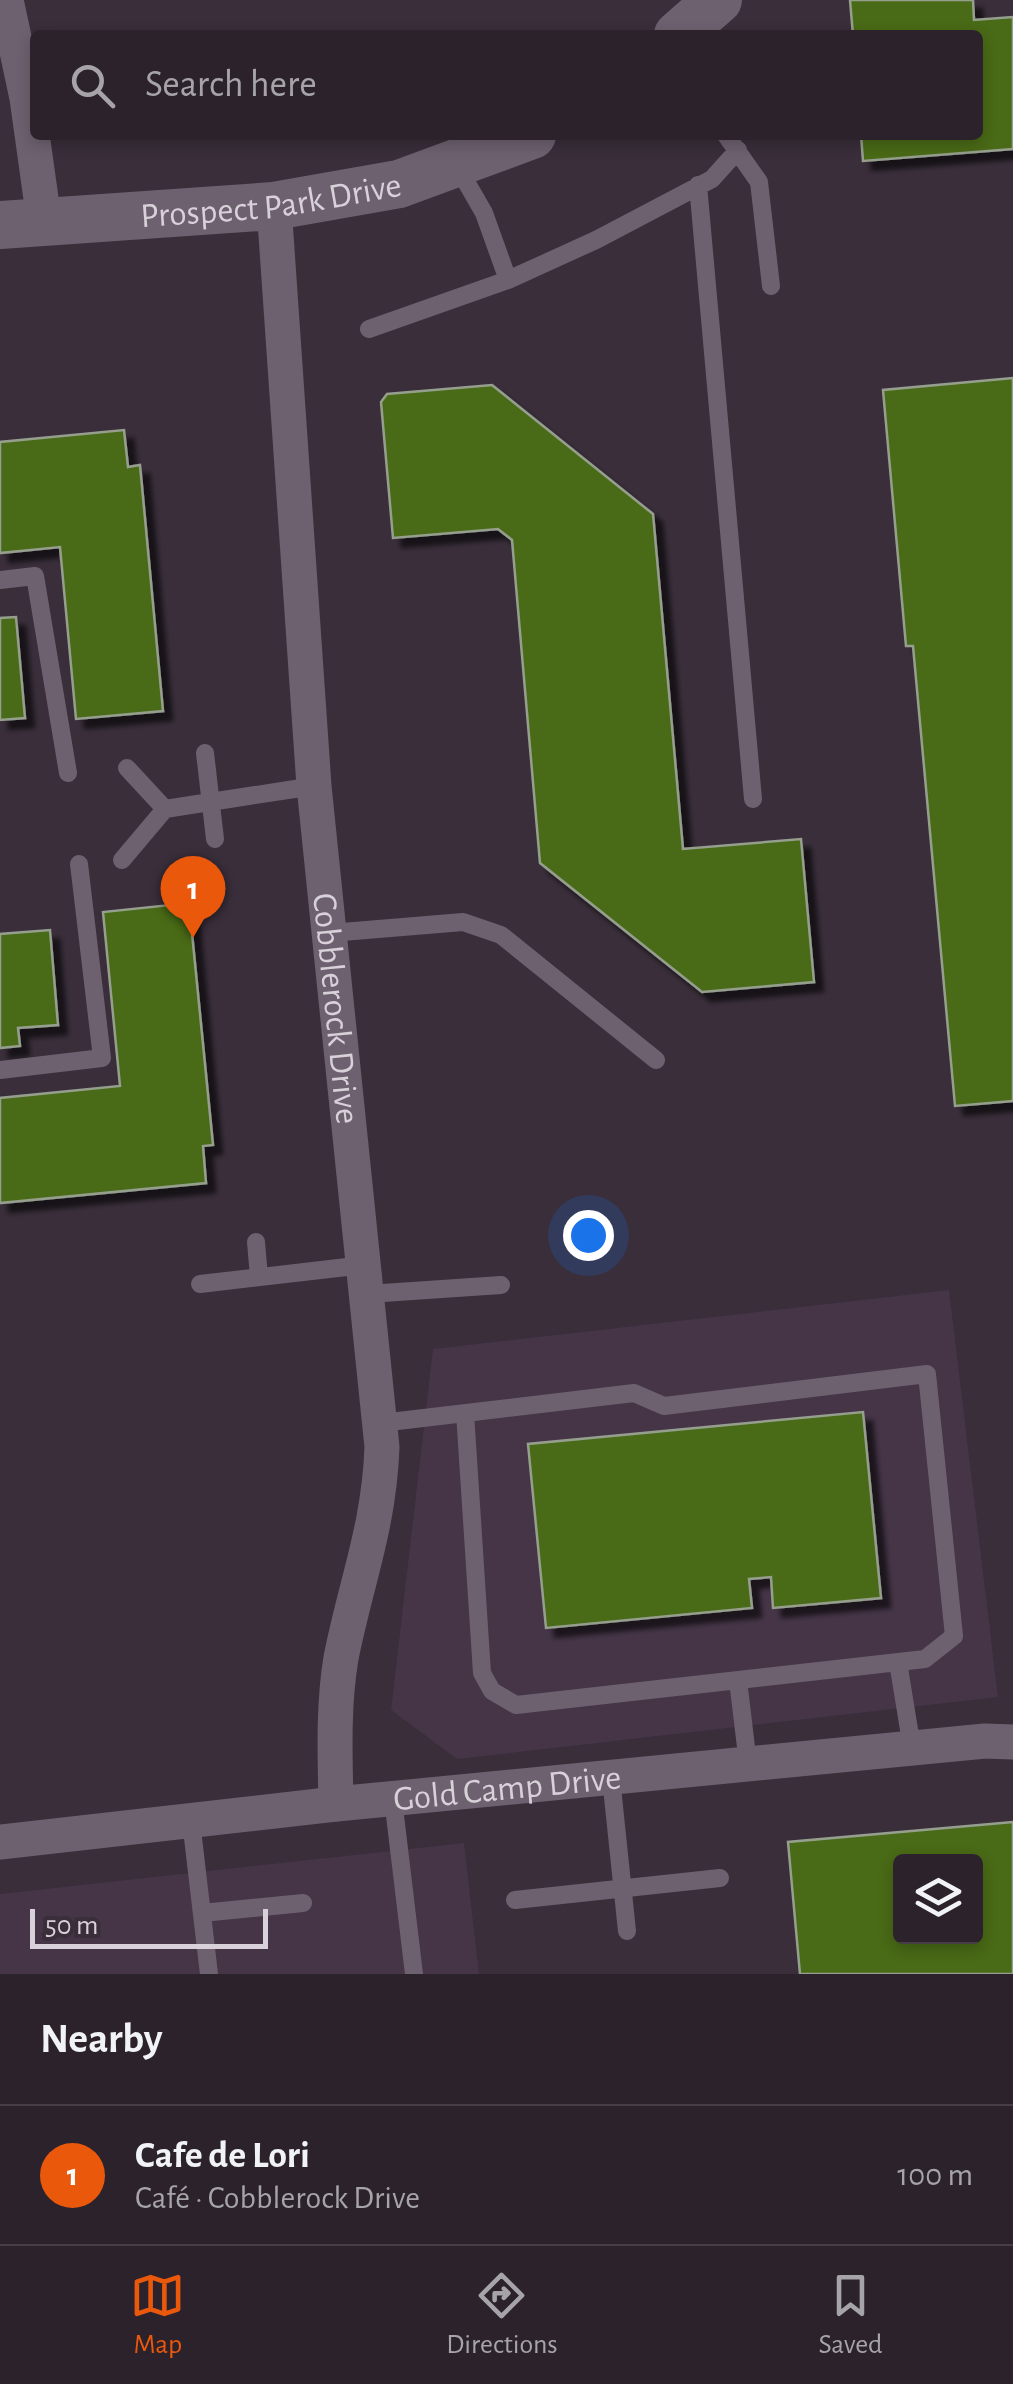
<!DOCTYPE html>
<meta charset="utf-8">
<style>
:root{--surface:#2b222c;--page:#372f38;--text:#f1f3f6;--muted:#a6a4a9;--line:#473f48;--accent:#ea580c}
body{margin:0;font-family:"Alegreya Sans",sans-serif;background:var(--page);color:var(--text)}
.controls{position:absolute;right:30px;bottom:30px;display:grid;overflow:hidden;border-radius:10px;box-shadow:0 5px 15px #0003}
.controls button{width:90px;height:90px;display:grid;place-items:center;padding:0;border:0;border-bottom:2px solid var(--line);background:var(--surface);color:var(--text);font:50px sans-serif}
.scale{position:absolute;left:30px;bottom:25px;width:238px;box-sizing:border-box;padding-left:10px;border:5px solid #d8d1d9;border-top:0;font-size:28px;line-height:35px;white-space:nowrap;color:#d8d1d9;-webkit-text-stroke:8px #392e3a;paint-order:stroke}
.you{position:absolute;left:588px;top:1235px;width:35px;height:35px;margin:-25px;border:8px solid #fff;border-radius:50%;background:#1a73e8;box-shadow:0 0 0 15px #1a73e833}
.badge{display:grid;place-items:center;width:65px;height:65px;border-radius:50%;background:var(--accent);color:#fff;font-size:32px;font-weight:700}
.pin{position:absolute;translate:-50% -82px;filter:drop-shadow(0 2px 5px #0008)}
.pin::after{content:'';position:absolute;top:52px;width:35px;height:30px;background:inherit;clip-path:polygon(0 0,100% 0,50% 100%)}
.list{margin:0;padding:0;list-style:none}
h2{display:flex;justify-content:space-between;align-items:center;height:130px;margin:0;padding:0 40px;font-size:42px}
h2 small{font-size:32px;font-weight:400;color:var(--muted)}
.list li{display:grid;grid-template-columns:65px 1fr auto;gap:30px;align-items:center;box-sizing:border-box;height:140px;padding:0 40px;border-top:2px solid var(--line)}
.list b{display:block;font-size:38px;white-space:nowrap}
.list p{margin:0;font-size:32px;white-space:nowrap;color:var(--muted)}
.list em{font-size:32px;font-style:normal;color:var(--muted)}
.icon{flex:none;width:55px;height:55px;fill:none;stroke:currentColor;stroke-width:2;stroke-linecap:round;stroke-linejoin:round}
.map{position:relative;flex:none;width:1013px;height:1974px;overflow:hidden}
.search{position:absolute;background:var(--surface);box-shadow:0 5px 15px #0003;left:30px;right:30px;top:30px;height:110px;display:flex;align-items:center;gap:25px;box-sizing:border-box;padding:0 35px;border-radius:10px;color:var(--muted);font-size:38px}
.sheet{height:270px;background:var(--surface)}
nav{display:flex;justify-content:space-around;align-items:center;box-sizing:border-box;height:140px;border-top:2px solid var(--line);background:var(--surface);font-size:28px;color:var(--muted)}
nav a{display:grid;justify-items:center;gap:5px}
nav .on{color:var(--accent)}
.map>svg:first-child{display:block}
.built{fill:#453547}
.building{fill:#486b18;stroke:#969f8e;stroke-width:2.5;fill-rule:evenodd;filter:url(#shadow)}
.lines{fill:none;stroke-linecap:round;stroke-linejoin:round}
.lane{stroke:#6d616f;stroke-width:18}
.street{stroke:#6d616f;stroke-width:35}
.secondary{stroke:#6d616f;stroke-width:48}
.labels{text-anchor:middle;stroke-width:8;stroke-linejoin:round;paint-order:stroke}
.street-label{font-size:35px;fill:#d8d1d9;stroke:#392e3a}
</style>
<div class="map">
<svg width="1013" height="1974" viewBox="0 0 1013 1974">
<defs>
<filter id="shadow"><feDropShadow dx="9" dy="9" stdDeviation="2.5" flood-color="#0009"/></filter>
</defs>
<rect width="100%" height="100%" fill="#392e3a"/>
<path class="built" d="M949,1290l49,407 -541,62 -66,-49 42,-361z
M464,1843l15,131h-479v-80z"/>
<path class="building" d="M850,0h123l1,20 39,-3v132l-150,12 -2,-26h117v-100h-125z
M1013,378v723l-58,5 -42,-460h-7l-23,-256z
M492,385l161,129 30,335 118,-10 13,143 -112,10 -162,-129 -28,-323 -14,-11 -105,9 -12,-136 6,-8z
M124,430l4,37 12,-2 23,246 -87,8 -16,-172 -60,6v-111z
M16,617l9,101 -25,2v-102z
M189,903l24,242 -10,1 3,37 -206,20v-105l120,-12 -17,-174z
M50,930l8,95 -40,3 2,18 -20,2v-114z
M863,1412l18,186 -108,10 -2,-31 -22,2 3,29 -206,20 -18,-184z
M1013,1822v152h-213l-12,-132zM900,1862h76v74h-76z"/>
<g class="lines">
<path class="lane" d="M726,135l33,47 12,104
M457,166l27,47 24,67
M698,185l55,614
M369,329l139,-49 88,-40 116,-61 26,-29
M0,580l35,-4 33,197
M205,753l10,86
M165,809l149,-23
M122,860l43,-51 -38,-41
M330,933l133,-11 38,13 155,125
M0,1070l102,-12 -23,-194
M256,1242l3,35
M200,1284l164,-19
M368,1294l133,-9
M381,1423l253,-30 30,13 263,-32 27,262 -29,23 -409,46 -24,-14 -10,-18 -17,-260
M898,1662l14,86
M738,1680l10,84
M611,1778l16,153
M393,1799l21,175
M191,1821l18,153
M515,1900l205,-22
M202,1913l101,-10"/>
<g class="street">
<path d="M6,0l21,98 17,122"/>
<path id="s1" d="M274,206l40,580 68,661c-3,81 -26,135 -41,211 -8,48 -6,97 -5,146"/>
<path id="s2" d="M0,1842l336,-38 649,-63 28,1"/>
</g>
<g class="secondary">
<path d="M678,35l40,-35"/>
<path id="s3" d="M0,225l274,-19 125,-22 133,-49"/>
</g>
</g>
<g class="labels">
<g class="street-label">
<text dy="12" stroke="none"><textPath href="#s3" startOffset="272">Prospect Park Drive</textPath></text>
<text dy="12" stroke="none"><textPath href="#s1" startOffset="805">Cobblerock Drive</textPath></text>
<text dy="12" stroke="none"><textPath href="#s2" startOffset="510">Gold Camp Drive</textPath></text>
</g>
</g>
</svg>
<div class="controls">
<button><svg class="icon" aria-label="layers" viewBox="0 0 24 24"><path d="M12 4l9 5-9 5-9-5zM3 14l9 5 9-5"/></svg></button>
</div>
<div class="scale">50 m</div>
<div class="you"></div>
<div class="pin badge" style="left:193px;top:938px">1</div>
<div class="search"><svg class="icon" aria-label="search" viewBox="0 0 24 24"><circle cx="10" cy="10" r="6"/><path d="M15 15l6 6"/></svg>Search here</div>
</div>
<section class="sheet">
<h2>Nearby<small></small></h2>
<ul class="list">
<li><span class="badge">1</span><div><b>Cafe de Lori</b><p>Café · Cobblerock Drive</p></div><em>100 m</em></li>
</ul>
</section>
<nav>
<a class="on"><svg class="icon" aria-label="map" viewBox="0 0 24 24"><path d="M3 6l6-2 6 2 6-2v14l-6 2-6-2-6 2zM9 4v14M15 6v14"/></svg>Map</a>
<a><svg class="icon" aria-label="directions" viewBox="0 0 24 24"><path d="M12 3l9 9-9 9-9-9zM9 14v-3h6M13 9l2 2-2 2"/></svg>Directions</a>
<a><svg class="icon" aria-label="saved" viewBox="0 0 24 24"><path d="M7 4h10v16l-5-4-5 4z"/></svg>Saved</a>
</nav>
